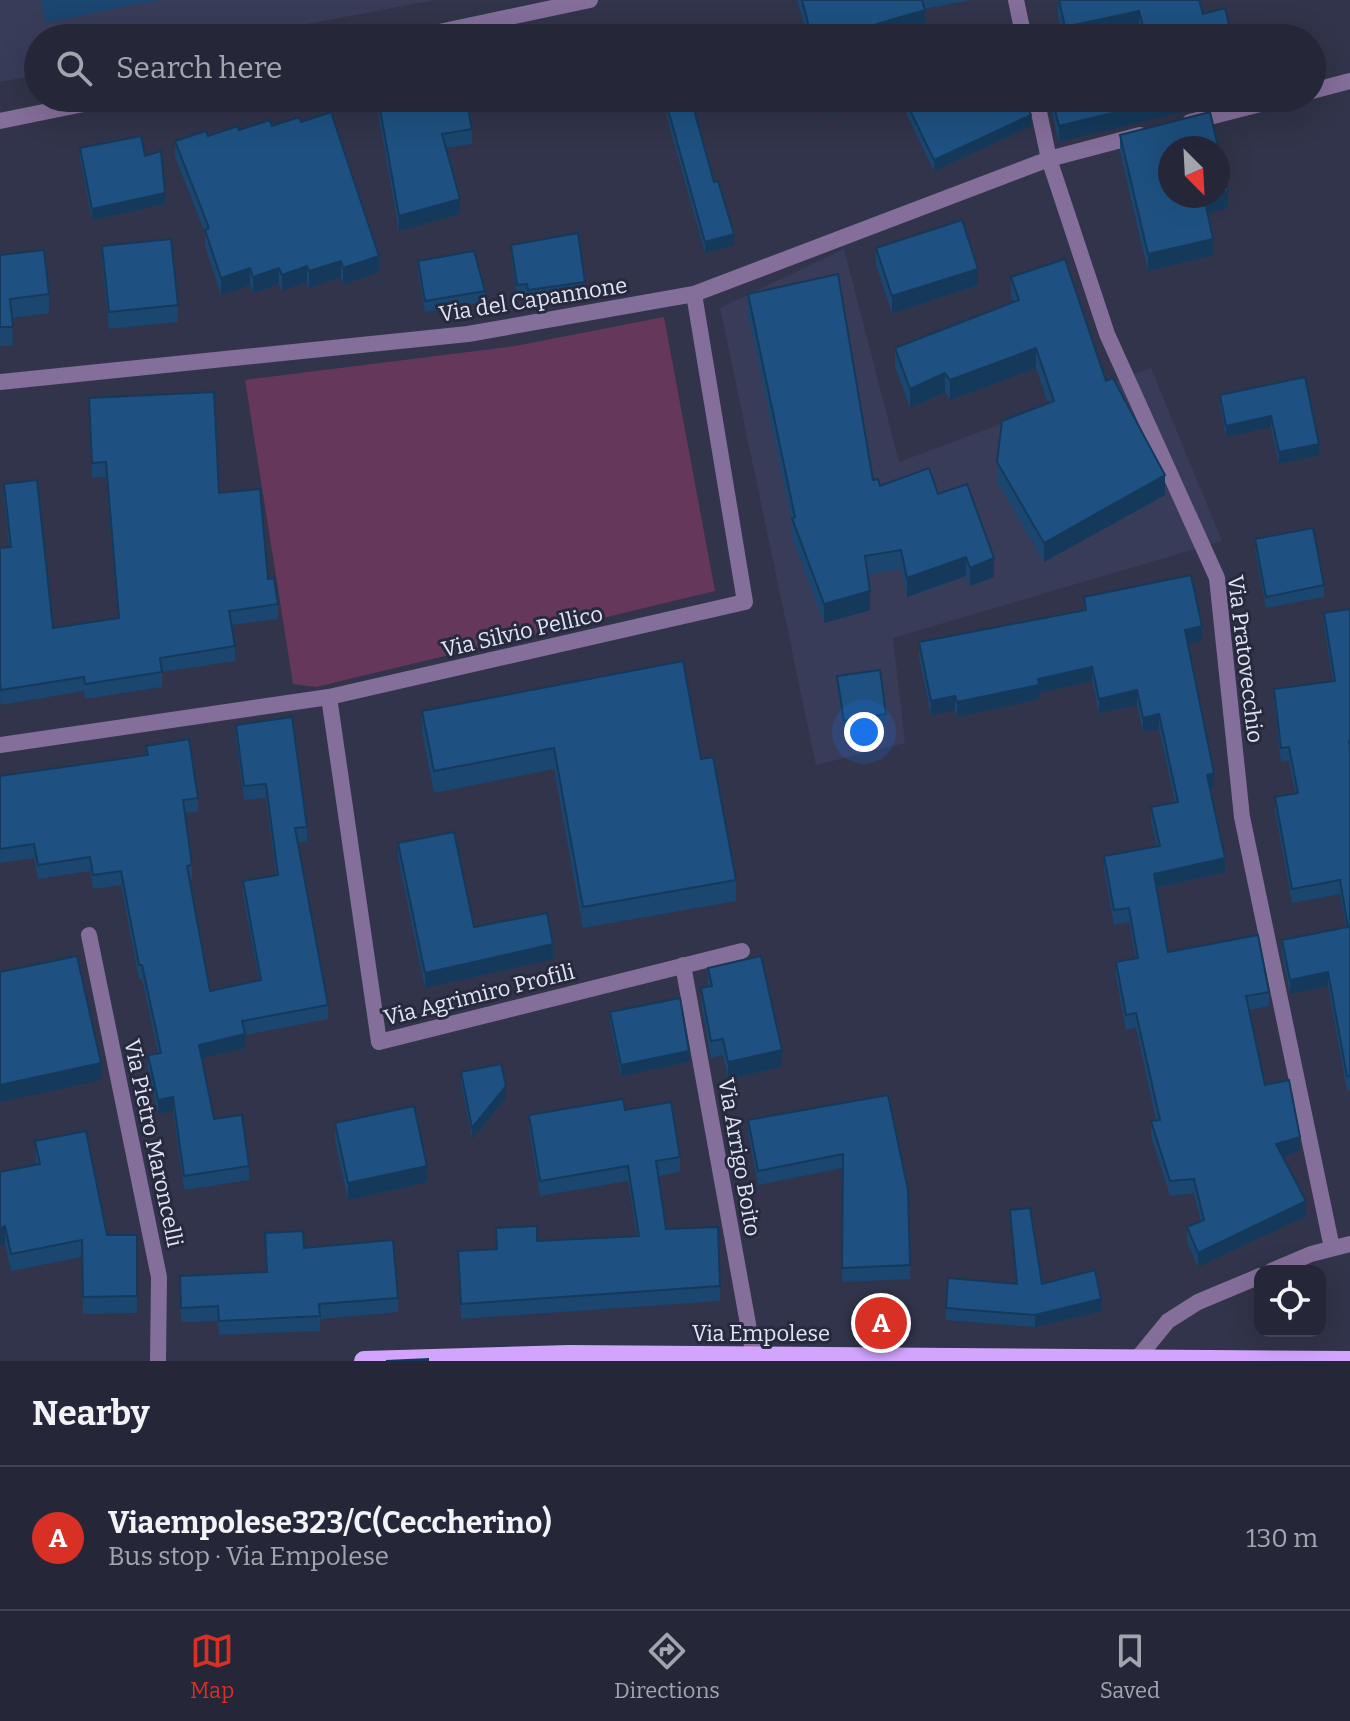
<!DOCTYPE html>
<meta charset="utf-8">
<style>
:root{--surface:#252738;--page:#313343;--text:#f1f3f6;--muted:#a3a5ae;--line:#424453;--accent:#d93025}
body{margin:0;font-family:Bitter,serif;background:var(--page);color:var(--text)}
.controls{position:absolute;right:24px;bottom:24px;display:grid;overflow:hidden;border-radius:16px;box-shadow:0 8px 32px #0002}
.controls button{width:72px;height:72px;display:grid;place-items:center;padding:0;border:0;border-bottom:2px solid var(--line);background:var(--surface);color:var(--text);font:40px sans-serif}
.compass{position:absolute;left:1158px;top:136px;width:72px;height:72px;border-radius:50%;background:var(--surface);box-shadow:0 8px 32px #0002;rotate:156deg}
.you{position:absolute;left:864px;top:732px;width:28px;height:28px;margin:-20px;border:6px solid #fff;border-radius:50%;background:#1a73e8;box-shadow:0 0 0 12px #1a73e833}
.badge{display:grid;place-items:center;width:52px;height:52px;border-radius:50%;background:var(--accent);color:#fff;font-size:26px;font-weight:700}
.pin{position:absolute;translate:-50% -50%;border:4px solid #fff;box-shadow:0 2px 8px #0006}
.list{margin:0;padding:0;list-style:none}
h2{display:flex;justify-content:space-between;align-items:center;height:104px;margin:0;padding:0 32px;font-size:34px}
h2 small{font-size:26px;font-weight:400;color:var(--muted)}
.list li{display:grid;grid-template-columns:52px 1fr auto;gap:24px;align-items:center;box-sizing:border-box;height:144px;padding:0 32px;border-top:2px solid var(--line)}
.list b{display:block;font-size:30px;white-space:nowrap}
.list p{margin:0;font-size:26px;white-space:nowrap;color:var(--muted)}
.list em{font-size:26px;font-style:normal;color:var(--muted)}
.icon{flex:none;width:44px;height:44px;fill:none;stroke:currentColor;stroke-width:2;stroke-linecap:round;stroke-linejoin:round}
.map{position:relative;flex:none;width:1350px;height:1361px;overflow:hidden}
.search{position:absolute;background:var(--surface);box-shadow:0 8px 32px #0002;left:24px;right:24px;top:24px;height:88px;display:flex;align-items:center;gap:20px;box-sizing:border-box;padding:0 28px;border-radius:44px;color:var(--muted);font-size:30px}
.sheet{height:248px;background:var(--surface)}
nav{display:flex;justify-content:space-around;align-items:center;box-sizing:border-box;height:112px;border-top:2px solid var(--line);background:var(--surface);font-size:22px;color:var(--muted)}
nav a{display:grid;justify-items:center;gap:4px}
nav .on{color:var(--accent)}
.map>svg:first-child{display:block}
.built{fill:#393c59}
.green{fill:#64375b}
.lines{fill:none;stroke-linecap:round;stroke-linejoin:round}
.street{stroke:#846e9a;stroke-width:16}
.primary{stroke:#d2a4fe;stroke-width:20}
.wall{fill:#1a466f}
.shaded-wall{fill:#15395a}
.building{fill:#1e5181;stroke:#15395a;stroke-width:2}
.labels{text-anchor:middle;stroke-width:6;stroke-linejoin:round;paint-order:stroke}
.street-label{font-size:22px;fill:#e1e4f3;stroke:#272a3f}
</style>
<div class="map">
<svg width="1350" height="1361" viewBox="0 0 1350 1361">
<rect width="100%" height="100%" fill="#31344a"/>
<path class="built" d="M0,0h435l-202,38h-195v37l-38,7z
M844,249l55,213 252,-94 71,173 -329,97 12,105 -89,22 -96,-457z"/>
<path class="green" d="M664,317l51,274 -399,96 -23,-3 -48,-304 270,-34z"/>
<g class="lines">
<path class="street" d="M1016,0l8,38
M411,38l179,-38
M1312,91l38,-10
M1036,98l13,61 58,175 110,244 25,239 90,431
M0,121l113,-23
M1190,122l94,-24
M0,382l468,-48 226,-40 355,-135 91,-24
M329,697l50,345 363,-91
M0,745l329,-48 416,-95 -51,-308
M89,935l70,342 -1,84
M683,965l71,392
M1271,1271l40,-17 39,-10
M1136,1360l32,-39 30,-19 62,-26"/>
<path class="primary" d="M364,1361l205,-6 781,6"/>
</g>
<path class="wall" d="M41,0h117l-113,23z
M797,0h174l-46,9v17l-42,12h-75z
M1058,0l145,14 29,24h-90l-3,-11 -48,11h-28l-5,-22z
M383,98h83l6,31v15l-26,4 14,66 -61,17 -20,-113v-15l5,-1z
M824,98h63l-58,16z
M1052,98h156v8l-149,36 -7,-29z
M907,104l124,22 -97,45 -27,-56z
M667,106l47,76 20,63 -29,8 -38,-135z
M301,122l78,150 -36,13 -2,-8 -32,11 -2,-6 -25,9 -3,-7 -26,9 -3,-8 -29,10 -16,-49v-13l-30,-76v-16l64,-11z
M1120,135l108,73 -21,5 6,42 -65,16 -28,-119z
M80,148l65,8 20,48 -73,16 -12,-61z
M511,245l74,37v11l-57,8 -1,-6 -10,2 -6,-41z
M102,246l76,59v17l-69,7 -7,-66z
M876,248l102,37 -86,28 -16,-48z
M0,255l49,39v19l-37,5 1,28h-13z
M418,261l67,30v11l-60,10 -7,-40z
M1011,277l95,104 59,114 -121,67 -47,-80v-20l51,-59 -12,-35 -86,32 -5,-8 -35,16 -15,-41v-19l119,-45 -3,-6z
M748,294l125,186 7,6 58,8 56,83 -24,9 -4,-10 -59,21 -6,-28 -33,5 2,36 -46,13 -32,-86v-14l-44,-210z
M1305,377l14,78 -40,9 -8,-37 -45,10 -6,-31v-11z
M89,398l130,95 49,86 10,25v15l-46,6 3,21v15l-73,11v15l-77,12 -1,-8 -83,14 -1,-7v-150l9,-1 -5,-48v-15l49,144 65,-10 -12,-141 -14,1z
M1255,539l69,46v12l-58,11 -11,-58z
M1084,597l118,44 -15,3 27,144 -4,1 15,83 -68,16 11,64 101,40v14l-20,4 16,75 35,66 -17,6 23,59 -108,51 -11,-25v-15l14,-6 -7,-28 -24,3 -19,-60v-15l5,-1 -20,-92 -10,2 -10,-53v-15l20,-3 -7,-37 -15,3 -10,-55v-14l53,-10 -6,-24v-15l24,-5 -16,-73 -16,3 -6,-27 -38,8 -7,-32 -53,12v6l-82,18 -2,-7 -24,5 -12,-58v-15l165,-31z
M1350,609v481l-3,1 -19,-105 -38,8 -8,-40v-14l64,-13 -6,-33 -48,9 -17,-92v-14l20,-4 -6,-32 -8,1 -7,-59v-14l59,-7 -9,-55v-14z
M837,676l49,38v11l-42,7 -7,-45z
M422,711l279,48 35,121v21l-153,27 -29,-159 -120,24 -12,-61z
M236,725l71,102v14l-9,1 30,163v14l-83,16v13l-44,10 13,61 35,47v14l-65,10 -11,-79 -15,3 -10,-45v-14l10,-2 -16,-74h-3l-18,-94 -28,4 -3,-18 -52,8 -4,-21 -34,5v-87l146,-21v-9l52,52v14l-13,1 7,52v14l-2,1 20,111 49,-11 -16,-85v-14l33,-6 -10,-77 -22,2 -8,-61z
M398,843l76,84 79,32 -128,29 -27,-130z
M708,968l74,99 -54,12 -5,-24 -12,3 -10,-54v-16l7,-1z
M610,1012l79,50 -68,14 -11,-53z
M461,1072l45,26 -34,41 -11,-56z
M888,1095l22,170v14l-68,3 1,-114 -85,17 -10,-52v-13z
M625,1110l55,47v15l-22,4 8,53 54,57v15l-259,18 -3,-68 38,-2v-21l41,13 100,-4 -9,-56 -88,15 -11,-66v-15z
M335,1123l92,59 -79,18 -13,-60z
M35,1141l72,94h30v78l-54,1 -1,-57 -71,14 -6,-27 -5,1v-73l36,-8z
M1010,1210l32,74 59,27 -66,16 -89,-7v-12l70,-24z
M304,1248l94,50v14l-78,7v12l-101,4 -1,-14 -37,1 -1,-46 86,-4z"/>
<path class="shaded-wall" d="M925,10v16l-44,12 -4,-14z
M1139,11v16l-48,11h-26v-11z
M829,98h58l-58,16z
M1174,98h34v8l-149,36v-16z
M1031,115v11l-97,45v-11z
M1228,191v17l-24,6v-17l14,-1v-2z
M165,193v11l-73,16v-11z
M460,199v15l-61,17v-15z
M734,234v11l-29,8v-11z
M1213,239v16l-65,16v-17z
M379,256v16l-36,13v-17z
M341,261v16l-32,11v-17z
M307,266v16l-25,9v-16z
M250,268v17l-29,10v-17z
M279,268v16l-26,9v-16z
M978,269v16l-86,28v-17z
M1036,348v20l-86,32v-20z
M945,373v19l-35,16v-19z
M1271,416v11l-45,10v-11z
M1319,444v11l-40,9v-12z
M1165,475v20l-121,67v-19z
M966,557v19l-59,21v-19z
M994,558v19l-24,9v-18z
M870,591v19l-46,13v-19z
M1202,626v15l-17,3v-14z
M1092,667v14l-53,12v6l-82,18v-15l81,-23z
M1137,690v15l-38,8v-14z
M955,696v14l-24,5v-14z
M1159,714v15l-16,3v-14z
M1214,773v15l-7,1v-14z
M1225,858v14l-71,16v-14z
M553,944v15l-128,29v-15z
M1328,972v14l-38,8v-14z
M245,1034v14l-46,11v-14z
M782,1050v17l-54,12v-17z
M689,1051v11l-68,14v-11z
M101,1063v17l-101,22v-17z
M506,1086v12l-34,41v-11z
M173,1097v14l-15,3v-14z
M1300,1137v14l-24,8v-15z
M427,1166v16l-79,18v-17z
M1306,1201v15l-108,51v-14z
M5,1226v18l-5,1v-17z
M1101,1299v12l-66,16v-12z"/>
<path class="building" d="M802,0h120l3,10 -48,14 6,14h-71z
M1059,0h140l4,14 22,-6 7,30h-86l-7,-27 -74,16z
M386,98h80l6,31 -30,5 18,65 -61,17 -20,-113 7,-1z
M920,98h103l8,17 -97,45 -27,-56z
M1052,98h122l-115,28z
M691,99l23,83 4,-1 16,53 -29,8 -38,-136z
M331,112l48,144 -36,12 -2,-7 -32,10 -2,-5 -25,9 -3,-7 -26,9 -3,-9 -29,10 -16,-48 4,-2 -34,-87 31,-10 2,5 30,-10 1,4 31,-10 2,6 27,-9 2,5z
M1210,112l18,79 -10,3v-46h-48v48h38l-4,1 9,42 -65,15 -28,-119z
M141,136l4,20 16,-5 4,42 -73,16 -12,-61z
M962,220l16,49 -86,27 -16,-48z
M578,233l7,49 -57,8 -1,-6 -10,1 -6,-40z
M171,239l7,66 -69,7 -7,-66z
M44,250l5,44 -39,5 3,28h-13v-72z
M474,251l11,40 -60,10 -7,-40z
M1065,259l41,122 7,-3 52,97 -121,68 -47,-81 5,-41 52,-20 -18,-53 -86,32 -5,-7 -35,16 -15,-41 124,-48 -8,-23z
M838,274l35,206 5,-1 2,7 49,-18 9,26 29,-10 27,74 -24,10 -4,-11 -59,21 -6,-28 -36,6 5,35 -46,13 -32,-86 3,-1 -47,-223z
M1305,377l14,67 -40,8 -8,-36 -45,10 -6,-31z
M214,392l5,101 41,-4 8,90 6,-1 4,26 -49,7 6,35 -75,12 2,14 -77,12 -1,-7 -83,13 -1,-7v-135l11,-1 -7,-63 33,-4 16,148 66,-10 -13,-156 -14,1 -3,-65z
M1313,528l11,57 -58,12 -11,-58z
M1191,575l11,51 -17,4 29,143 -7,2 18,83 -71,16 14,78 90,-17 11,57 -23,4 19,89 24,-5 11,57 -24,7 30,57 -108,52 -11,-26 17,-7 -10,-41 -24,2 -19,-60 9,-1 -24,-107 -10,2 -10,-53 22,-4 -9,-50 -15,2 -10,-54 56,-10 -9,-39 27,-5 -19,-88 -16,4 -6,-28 -38,9 -7,-32 -54,12 1,6 -82,17 -2,-6 -24,5 -12,-59 167,-32 -2,-13z
M1350,609v132h-1l1,6v329h-3l-19,-104 -38,8 -8,-40 66,-13 -8,-47 -48,9 -17,-92 23,-4 -9,-46 -8,1 -7,-59 61,-8 -11,-68z
M683,661l18,98 12,-2 23,123 -153,27 -29,-159 -120,23 -12,-60z
M880,670l6,44 -42,7 -7,-45z
M292,717l15,110 -12,1 33,177 -86,16 3,13 -46,11 15,74 28,-4 7,51 -65,10 -11,-79 -15,3 -10,-45 13,-2 -19,-88h-3l-18,-94 -28,4 -3,-18 -52,8 -4,-21 -34,5v-73l148,-21 -2,-9 43,-7 9,59 -15,2 9,65 -5,1 23,125 51,-11 -18,-99 35,-6 -12,-91 -22,2 -8,-61z
M454,832l20,95 73,-14 6,31 -128,29 -27,-130z
M77,956l24,107 -101,22v-113z
M761,956l21,94 -54,12 -5,-23 -12,2 -10,-53 11,-2 -4,-18z
M680,998l9,53 -68,14 -11,-53z
M501,1064l5,22 -34,42 -11,-56z
M888,1095l20,95 2,75 -68,3 1,-114 -85,17 -10,-51z
M623,1099l2,11 46,-8 9,55 -24,4 10,68 52,-2 2,59 -259,18 -3,-53 39,-2 -1,-21 41,-2v15l102,-5 -11,-70 -88,15 -11,-66z
M414,1106l13,60 -79,17 -13,-60z
M86,1131l21,104h30v61l-54,1 -1,-57 -71,14 -6,-28 -5,2v-56l40,-8 -5,-23z
M1030,1208l12,76 53,-14 6,29 -66,16 -89,-7 2,-30 69,6 -7,-74z
M303,1231l1,17 89,-8 5,58 -79,6 1,12 -101,5 -1,-15 -37,2 -1,-32 87,-4 -2,-39z
M428,1359v2h-42z"/>
<g class="labels">
<g class="street-label">
<text transform="translate(533 299) rotate(-9)" y="8">Via del Capannone</text>
<text transform="translate(522 631) rotate(-13)" y="8">Via Silvio Pellico</text>
<text transform="translate(1246 659) rotate(83)" y="8">Via Pratovecchio</text>
<text transform="translate(479 994) rotate(-14)" y="8">Via Agrimiro Profili</text>
<text transform="translate(154 1143) rotate(78)" y="8">Via Pietro Maroncelli</text>
<text transform="translate(740 1157) rotate(80)" y="8">Via Arrigo Boito</text>
<text x="761" y="1341">Via Empolese</text>
</g>
</g>
</svg>
<div class="controls">
<button><svg class="icon" aria-label="locate" viewBox="0 0 24 24"><circle cx="12" cy="12" r="6"/><path d="M12 2v4M12 18v4M2 12h4M18 12h4"/></svg></button>
</div>
<svg class="compass" viewBox="-18 -18 36 36"><path d="M0-13l5 13h-10z" fill="#e53935"/><path d="M0 13l5-13h-10z" fill="#a3a5ae"/></svg>
<div class="you"></div>
<div class="pin badge" style="left:881px;top:1323px">A</div>
<div class="search"><svg class="icon" aria-label="search" viewBox="0 0 24 24"><circle cx="10" cy="10" r="6"/><path d="M15 15l6 6"/></svg>Search here</div>
</div>
<section class="sheet">
<h2>Nearby<small></small></h2>
<ul class="list">
<li><span class="badge">A</span><div><b>Viaempolese323/C(Ceccherino)</b><p>Bus stop · Via Empolese</p></div><em>130 m</em></li>
</ul>
</section>
<nav>
<a class="on"><svg class="icon" aria-label="map" viewBox="0 0 24 24"><path d="M3 6l6-2 6 2 6-2v14l-6 2-6-2-6 2zM9 4v14M15 6v14"/></svg>Map</a>
<a><svg class="icon" aria-label="directions" viewBox="0 0 24 24"><path d="M12 3l9 9-9 9-9-9zM9 14v-3h6M13 9l2 2-2 2"/></svg>Directions</a>
<a><svg class="icon" aria-label="saved" viewBox="0 0 24 24"><path d="M7 4h10v16l-5-4-5 4z"/></svg>Saved</a>
</nav>
